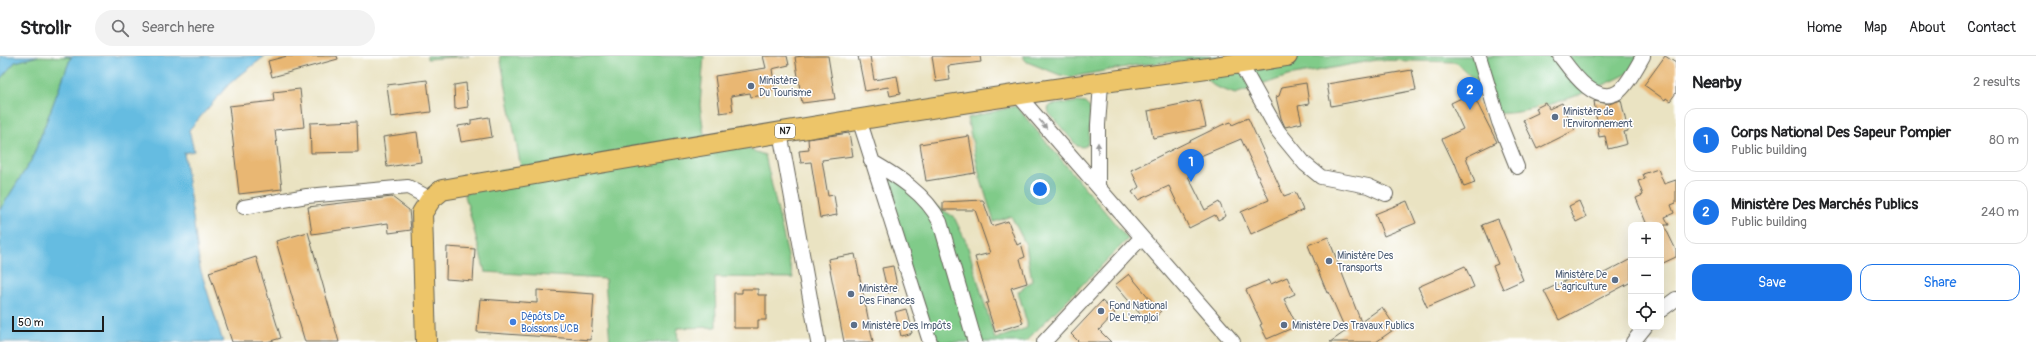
<!DOCTYPE html>
<meta charset="utf-8">
<style>
:root{--surface:#fff;--page:#f2f2f2;--text:#202124;--muted:#757577;--line:#e0e0e0;--accent:#1a73e8}
body{margin:0;font-family:Pangolin,sans-serif;background:var(--page);color:var(--text)}
.controls{position:absolute;right:12px;bottom:12px;display:grid;overflow:hidden;border-radius:8px;box-shadow:0 4px 16px #0002}
.controls button{width:36px;height:36px;display:grid;place-items:center;padding:0;border:0;border-bottom:1px solid var(--line);background:var(--surface);color:var(--text);font:20px sans-serif}
.scale{position:absolute;left:12px;bottom:10px;width:92px;box-sizing:border-box;padding-left:4px;border:2px solid #1c1c1c;border-top:0;font-size:11px;line-height:14px;white-space:nowrap;color:#1c1c1c;-webkit-text-stroke:3px #fff;paint-order:stroke}
.you{position:absolute;left:1040px;top:133px;width:14px;height:14px;margin:-10px;border:3px solid #fff;border-radius:50%;background:#1a73e8;box-shadow:0 0 0 6px #1a73e833}
.badge{display:grid;place-items:center;width:26px;height:26px;border-radius:50%;background:var(--accent);color:#fff;font-size:13px;font-weight:700}
.pin{position:absolute;translate:-50% -33px;filter:drop-shadow(0 1px 2px #0008)}
.pin::after{content:'';position:absolute;top:21px;width:14px;height:12px;background:inherit;clip-path:polygon(0 0,100% 0,50% 100%)}
.list{margin:0;padding:0;list-style:none}
h2{display:flex;justify-content:space-between;align-items:center;height:52px;margin:0;padding:0 16px;font-size:17px}
h2 small{font-size:13px;font-weight:400;color:var(--muted)}
.list li{display:grid;grid-template-columns:26px 1fr auto;gap:12px;align-items:center;box-sizing:border-box;height:64px;margin:0 8px 8px;padding:0 8px;border:1px solid var(--line);border-radius:12px}
.list b{display:block;font-size:15px;white-space:nowrap}
.list p{margin:0;font-size:13px;white-space:nowrap;color:var(--muted)}
.list em{font-size:13px;font-style:normal;color:var(--muted)}
.actions{display:flex;gap:8px;padding:12px 16px}
.actions a{flex:1;padding:9px 0;border:1px solid var(--accent);border-radius:12px;text-align:center;font-size:14px;color:var(--accent)}
.actions .main{background:var(--accent);color:#fff}
.icon{flex:none;width:22px;height:22px;fill:none;stroke:currentColor;stroke-width:2;stroke-linecap:round;stroke-linejoin:round}
.map{position:relative;flex:none;width:1676px;height:286px;overflow:hidden}
header{display:flex;align-items:center;gap:24px;box-sizing:border-box;height:56px;padding:0 20px;background:var(--surface);border-bottom:1px solid var(--line)}
header strong{font-size:19px}
nav{display:flex;gap:22px;margin-inline-start:auto;font-size:14px}
.search{width:280px;height:36px;background:var(--page);display:flex;align-items:center;gap:10px;box-sizing:border-box;padding:0 14px;border-radius:22px;color:var(--muted);font-size:15px}
main{display:flex}
aside{flex:1;background:var(--surface)}
.map>svg:first-child{display:block}
.green{fill:#80cb89;stroke:#4e7452}
.water{fill:#65bce1;stroke:#406c7e}
.building{fill:#e9b773}
.lines{fill:none;stroke-linecap:round;stroke-linejoin:round}
.minor-casing{stroke:#646256;stroke-width:16}
.highway-casing{stroke:#646256;stroke-width:22}
.minor{stroke:#fff;stroke-width:14}
.highway{stroke:#edc569;stroke-width:20}
.oneway{fill:#999}
.service-dot{fill:#5c6f8a;stroke:#fff;stroke-width:1.5}
.shop-dot{fill:#3f7fe0;stroke:#fff;stroke-width:1.5}
.labels{text-anchor:middle;stroke-width:3;stroke-linejoin:round;paint-order:stroke}
.shield{fill:#fff;stroke:#606060;stroke-width:1}
.shield-label{font-size:9px;font-weight:bold;fill:#1c1c1c}
.service-label{font-size:10px;fill:#4e5e75;stroke:#fff;text-anchor:start}
.shop-label{font-size:10px;fill:#366cbe;stroke:#fff;text-anchor:start}
</style>
<header>
<strong>Strollr</strong>
<div class="search"><svg class="icon" aria-label="search" viewBox="0 0 24 24"><circle cx="10" cy="10" r="6"/><path d="M15 15l6 6"/></svg>Search here</div>
<nav><a>Home</a><a>Map</a><a>About</a><a>Contact</a></nav>
</header>
<main>
<div class="map">
<svg width="1676" height="286" viewBox="0 0 1676 286">
<rect width="100%" height="100%" fill="#fff"/>
<filter id="ink" filterUnits="userSpaceOnUse"><feTurbulence type="fractalNoise" baseFrequency=".025" numOctaves="2"/><feDisplacementMap in="SourceGraphic" scale="8" xChannelSelector="R" yChannelSelector="G"/><feConvolveMatrix kernelMatrix="1 2 1 2 8 2 1 2 1" color-interpolation-filters="sRGB"/></filter>
<filter id="wash" filterUnits="userSpaceOnUse"><feTurbulence type="fractalNoise" baseFrequency=".012" numOctaves="4" result="noise"/><feDisplacementMap in="SourceGraphic" scale="16" xChannelSelector="R" yChannelSelector="G"/><feGaussianBlur stdDeviation="0.9" result="paint"/><feColorMatrix in="noise" values="0 0 0 0 0 0 0 0 0 0 0 0 0 0 0 0 0 1.4 0 .05"/><feComposite in="paint" operator="in"/></filter>
<g filter="url(#wash)">
<rect width="100%" height="100%" fill="#eae3c2"/>
<path class="green" d="M38,0l33,1 -39,102 -32,51v-131l15,-17z
M427,0h42l-42,3z
M500,0h204l-4,49 4,29 61,21 28,123 -78,-1 1,50 -39,1 1,14h-68l-5,-63 -120,-7 -25,-96 61,-8z
M1022,0h630c-5,4 -9,9 -15,12 -26,17 -109,49 -140,45l-7,-8 -10,-19 -24,-24 -80,-2 -88,16 -53,18 -21,-8 -25,-22 -7,-3 -45,4 -66,12 -11,-2 -33,-13z
M1077,46l8,1 5,5 -1,29 -2,8 -4,2 -6,-1 -28,-33 -1,-5 3,-3z
M1016,50l112,133 -103,103h-93l-60,-182 61,44 21,13 13,27 28,95 32,-11v-5l-9,-31 14,-11 -6,-36 -15,-29 -17,6 -14,-45 -13,-59z"/>
<path class="water" d="M0,0h38l-23,6 -15,17z
M64,0h201l-36,28 -40,46 5,21 -10,2 16,115 23,74h-223v-132l32,-51 39,-102z"/>
<g id="blocks">
<path class="building" d="M287,0h50l1,3 -66,18 -4,-16z
M763,0h24l2,9 -17,4 3,20 -12,2 1,4 -13,2 -1,-4 -19,3 2,15 -13,2 -5,-37 51,-8z
M803,0h25l7,43 -33,4 -7,-46z
M858,0h12l4,24 23,-4 3,18 -10,2 -2,-9 -23,4z
M932,0h48l1,6 -33,4 2,14 -14,2z
M1665,0l11,7v30l-6,8 -4,-3 -1,2 -21,-15z
M1412,14l4,20 -85,16 -4,-22z
M427,24l4,32 -40,5 -4,-32z
M466,27l2,24 -13,2 -1,-24z
M1306,27l3,21 -11,2 4,17 -17,4 -4,-9 -5,-21 3,-1 3,-9z
M300,33l4,38 -29,3 7,59 -43,5 -10,-88 45,-5 -1,-9z
M1472,37l25,49 -31,15 9,26 -11,4 -9,-24 -1,1 -12,-25 21,-10 -12,-26z
M1200,44l6,27 -53,11 -5,-27z
M1621,44l7,31 -4,1 3,12 -19,5 -3,-13 -6,1 -5,-36 15,3z
M1546,47l3,6 13,-6 13,27 -38,19 -14,-29 15,-7 -2,-5z
M489,61l3,20 -31,5 -3,-16 13,-2v-4z
M1248,62l36,78 11,-4 8,18 -52,24 -10,-22 28,-12 -28,-61 -55,23 6,13 -4,1 17,34 14,-8 7,14 -8,4 -3,-5 -26,13 -20,-42 -31,14 -6,-8 7,-5 -8,-17 91,-45 9,-3 1,3z
M357,65l1,31 -47,1 -1,-30z
M417,76l4,30 -34,5 -4,-30z
M849,77l4,23 -31,4 6,36 6,-1 3,20 -17,3 -9,-56 -10,1 -2,-12 10,-1 -1,-11z
M969,80l6,37 -49,8 -6,-37z
M1658,113l6,15 12,-4v23l-5,2 3,8 -9,4 4,8h-5l12,25v7l-15,7v-39h-14l-11,-27 7,-3 -5,-14 7,-2 -2,-5z
M392,141l17,13 2,20 -22,3 -1,-10 -76,11 -4,-27z
M983,144l9,26 16,-5 9,24 4,-2 4,14 -5,2 7,24 -16,5 12,35 -28,9 -9,-29h3l-14,-46 15,-4 -15,-43h-32v-8z
M1407,145l9,22 -32,13 -9,-22z
M1579,145l7,16 -10,5 -7,-16z
M1498,163l25,61 -20,9 -10,-23 5,-2 -16,-39z
M308,176l31,110h-34l-29,-101z
M1328,181l33,85 21,-15 14,21 -20,14h-46l16,-11 -17,-39 -2,1 -19,-48z
M447,191l28,2 -2,32 -27,-2z
M855,198l18,88h-29l-16,-83z
M256,201l25,81 -14,4h-35l-23,-70z
M1631,203v23l-72,38 -15,-29 38,-18 5,9z
M893,210l5,24 -10,3 -6,-25z
M1465,210l9,21 -47,20 -9,-20z
M1129,218l32,38 -13,11 -33,-38z
M1287,221l8,17 -11,5 13,27 -30,13 -7,-14 2,-1 -16,-34 23,-10 2,4z
M742,233h16v6h8v25h-8v8h-24v-35h8z
M537,234l57,4 -3,46 -114,-8 3,-33 57,4z
M1102,245l13,12 -16,17 12,12h-32l-8,-8z
M906,253l6,24 -11,3 -6,-24z"/>
</g>
</g>
<g filter="url(#ink)">
<use href="#blocks" fill-opacity="0" stroke="#646256" stroke-width="1"/>
<g class="lines">
<defs>
<path id="minor" d="M1479,0l20,66 18,45
M1560,0c12,16 35,50 58,36 9,-6 20,-27 25,-36
M1240,7l38,68 27,33 16,13 47,9 18,8
M1017,38l216,248
M859,63l71,223
M780,76l38,210
M871,105c26,15 55,33 69,61l35,120
M1098,131v-62l3,-41
M244,151l63,-11 101,-9 23,12
M1661,254l15,-11
M1044,286l97,-104
M1633,286l12,-15"/>
<path id="highway" d="M426,286l-4,-129 9,-14 11,-9c190,-33 381,-66 572,-95 91,-14 182,-24 273,-39"/>
</defs>
<use href="#minor" class="minor-casing"/>
<use href="#highway" class="highway-casing"/>
<use href="#minor" class="minor"/>
<use href="#highway" class="highway"/>
</g>
<defs><path id="oneway-solid" d="M-6-.8H1V-3.2L6.5 0L1 3.2V.8H-6Z"/></defs>
<g class="oneway">
<use href="#oneway-solid" transform="translate(1043 68) rotate(49)"/>
<use href="#oneway-solid" transform="translate(1098 92) rotate(-90)"/>
</g>
</g>
<g class="service-dot">
<circle cx="751" cy="30" r="4"/>
<circle cx="1555" cy="61" r="4"/>
<circle cx="1329" cy="205" r="4"/>
<circle cx="1615" cy="224" r="4"/>
<circle cx="851" cy="238" r="4"/>
<circle cx="1101" cy="255" r="4"/>
<circle cx="854" cy="269" r="4"/>
<circle cx="1284" cy="269" r="4"/>
</g>
<circle class="shop-dot" cx="513" cy="266" r="4"/>
<g class="labels">
<rect class="shield" x="775" y="68" width="20" height="14" rx="3"/>
<g class="shield-label">
<text x="785" y="78">N7</text>
</g>
<g class="service-label">
<text x="759" y="28">Ministère<tspan x="759" dy="12">Du Tourisme</tspan></text>
<text x="1563" y="59">Ministère de<tspan x="1563" dy="12">l'Environnement</tspan></text>
<text x="1337" y="203">Ministère Des<tspan x="1337" dy="12">Transports</tspan></text>
<text x="1607" y="222" text-anchor="end">Ministère De<tspan x="1607" dy="12">L'agriculture</tspan></text>
<text x="859" y="236">Ministère<tspan x="859" dy="12">Des Finances</tspan></text>
<text x="1109" y="253">Fond National<tspan x="1109" dy="12">De L'emploi</tspan></text>
<text x="862" y="273">Ministère Des Impôts</text>
<text x="1292" y="273">Ministère Des Travaux Publics</text>
</g>
<g class="shop-label">
<text x="521" y="264">Dépôts De<tspan x="521" dy="12">Boissons UCB</tspan></text>
</g>
</g>
</svg>
<div class="controls">
<button>+</button>
<button>−</button>
<button><svg class="icon" aria-label="locate" viewBox="0 0 24 24"><circle cx="12" cy="12" r="6"/><path d="M12 2v4M12 18v4M2 12h4M18 12h4"/></svg></button>
</div>
<div class="scale">50 m</div>
<div class="you"></div>
<div class="pin badge" style="left:1191px;top:126px">1</div>
<div class="pin badge" style="left:1470px;top:54px">2</div>
</div>
<aside>
<h2>Nearby<small>2 results</small></h2>
<ul class="list">
<li><span class="badge">1</span><div><b>Corps National Des Sapeur Pompier</b><p>Public building</p></div><em>80 m</em></li>
<li><span class="badge">2</span><div><b>Ministère Des Marchés Publics</b><p>Public building</p></div><em>240 m</em></li>
</ul>
<div class="actions"><a class="main">Save</a><a>Share</a></div>
</aside>
</main>
